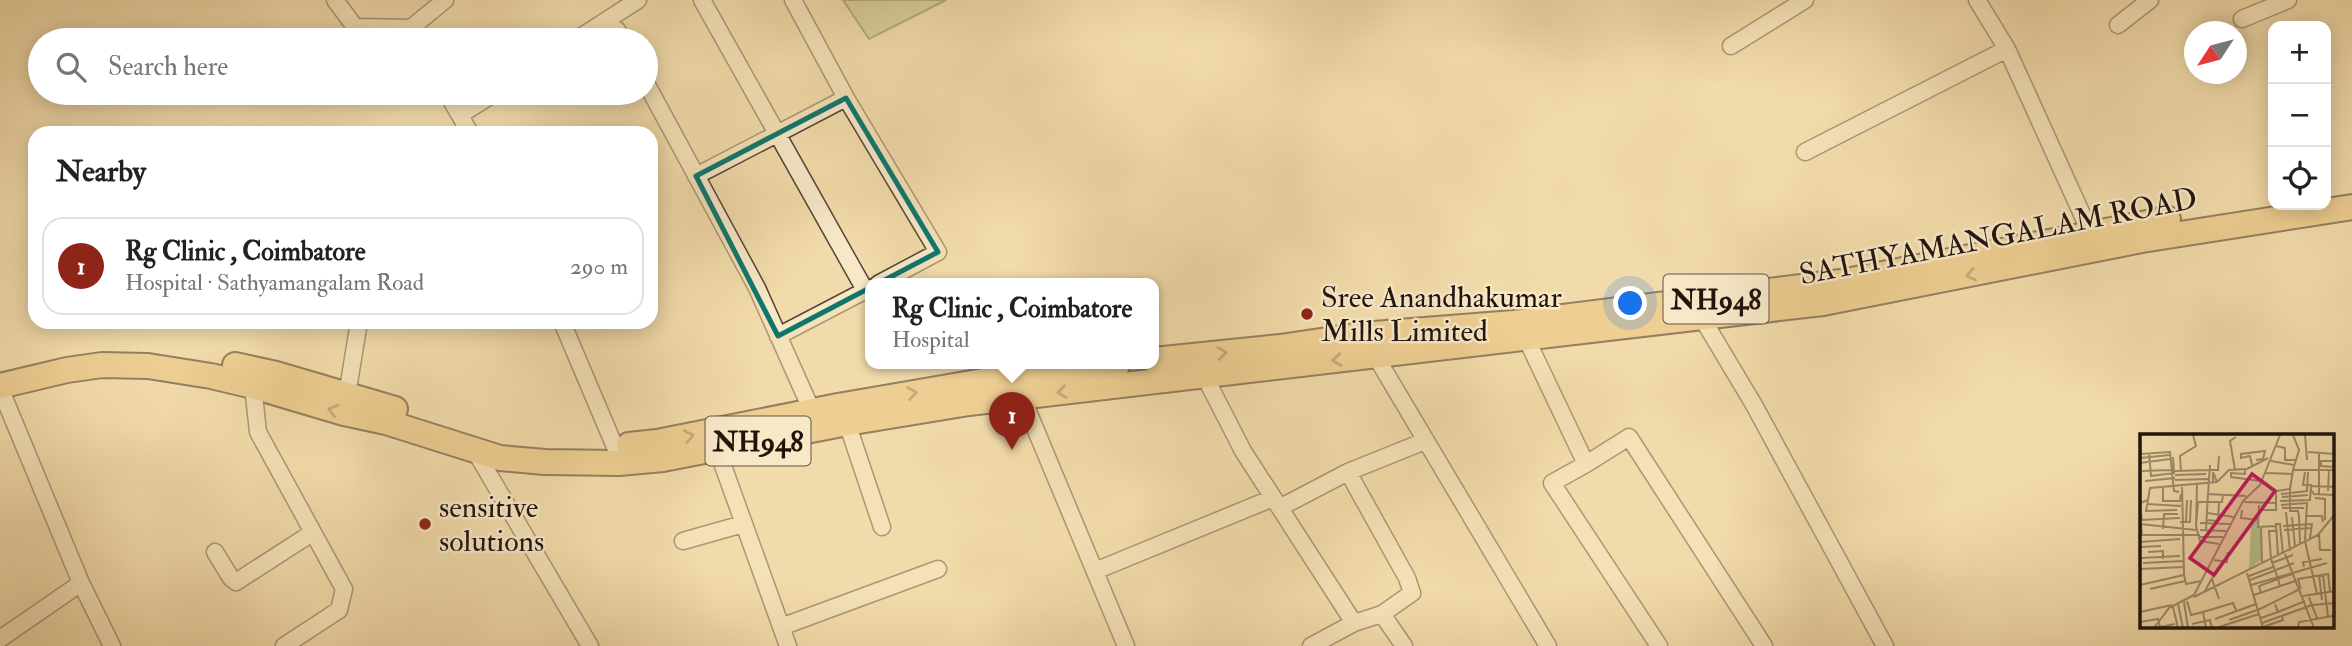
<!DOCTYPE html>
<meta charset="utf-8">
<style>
:root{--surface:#fff;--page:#f6f6f6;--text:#222;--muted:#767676;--line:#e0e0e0;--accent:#8f2418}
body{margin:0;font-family:"IM FELL Double Pica",serif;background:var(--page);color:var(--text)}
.controls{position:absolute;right:21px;top:21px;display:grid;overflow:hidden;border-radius:14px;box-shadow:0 4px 18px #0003}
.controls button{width:63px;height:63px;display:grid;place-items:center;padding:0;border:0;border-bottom:2px solid var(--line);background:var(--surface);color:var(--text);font:35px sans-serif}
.compass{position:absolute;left:2184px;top:21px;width:63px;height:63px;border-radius:50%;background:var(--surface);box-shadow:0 4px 18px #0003;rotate:234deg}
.you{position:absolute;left:1631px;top:304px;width:24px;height:24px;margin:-18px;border:5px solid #fff;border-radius:50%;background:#1a73e8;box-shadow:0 0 0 10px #1a73e833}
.badge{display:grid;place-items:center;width:46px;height:46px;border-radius:50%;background:var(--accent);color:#fff;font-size:23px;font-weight:700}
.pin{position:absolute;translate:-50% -58px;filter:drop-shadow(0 2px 4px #0008)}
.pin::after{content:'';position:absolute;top:37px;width:24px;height:21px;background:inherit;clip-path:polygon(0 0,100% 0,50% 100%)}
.popup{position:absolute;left:865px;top:278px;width:294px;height:91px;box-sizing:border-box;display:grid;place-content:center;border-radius:14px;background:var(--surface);filter:drop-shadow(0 2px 5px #0005);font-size:23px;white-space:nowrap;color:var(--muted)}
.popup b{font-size:26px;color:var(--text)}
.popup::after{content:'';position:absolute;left:50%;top:100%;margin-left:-14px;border:14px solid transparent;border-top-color:var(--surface)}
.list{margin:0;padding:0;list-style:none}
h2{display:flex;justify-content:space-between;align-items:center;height:91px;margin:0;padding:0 28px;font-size:30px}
h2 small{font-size:23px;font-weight:400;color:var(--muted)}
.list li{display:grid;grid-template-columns:46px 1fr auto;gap:21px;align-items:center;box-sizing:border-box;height:98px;margin:0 14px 14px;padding:0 14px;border:2px solid var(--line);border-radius:21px}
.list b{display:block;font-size:26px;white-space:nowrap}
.list p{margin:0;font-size:23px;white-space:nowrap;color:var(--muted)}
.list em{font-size:23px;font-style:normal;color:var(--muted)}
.icon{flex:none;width:38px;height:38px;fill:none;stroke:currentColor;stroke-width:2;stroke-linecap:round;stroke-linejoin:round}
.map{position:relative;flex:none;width:2352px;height:646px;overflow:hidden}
.search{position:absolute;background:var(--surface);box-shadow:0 4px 18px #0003;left:28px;top:28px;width:630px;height:77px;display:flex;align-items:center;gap:18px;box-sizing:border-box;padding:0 24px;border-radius:38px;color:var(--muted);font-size:26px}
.panel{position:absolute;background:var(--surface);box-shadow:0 4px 18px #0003;left:28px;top:126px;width:630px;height:203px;border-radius:21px}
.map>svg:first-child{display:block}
.green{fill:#b9c08a;stroke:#6d6a4b;stroke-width:2}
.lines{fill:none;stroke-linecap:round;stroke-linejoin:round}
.minor-casing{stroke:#554534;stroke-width:19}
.highway-casing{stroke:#21130c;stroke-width:28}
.minor{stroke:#f7e8c8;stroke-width:16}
.highway{stroke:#e9be75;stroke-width:24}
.oneway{stroke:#8f7146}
.marked{fill:none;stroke:#0f766e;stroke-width:5;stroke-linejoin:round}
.poi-dot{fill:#8f2418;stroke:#f7e8c8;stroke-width:2.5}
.labels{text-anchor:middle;stroke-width:5;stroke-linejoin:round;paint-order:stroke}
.shield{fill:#f7e8c8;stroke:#615344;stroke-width:2}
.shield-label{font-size:28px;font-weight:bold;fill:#21130c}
.street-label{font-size:30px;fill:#21130c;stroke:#f7e8c8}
.poi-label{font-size:30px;fill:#21130c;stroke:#f7e8c8;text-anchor:start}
.inset-road{fill:none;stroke:#9e8b6b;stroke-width:2}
.view{fill:#c2185b;fill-opacity:0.15;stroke:#c2185b;stroke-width:3.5}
.inset-edge{fill:none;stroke:#21130c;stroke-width:3.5}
</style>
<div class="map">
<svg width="2352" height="646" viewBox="0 0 2352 646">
<rect width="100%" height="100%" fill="#f2dbaa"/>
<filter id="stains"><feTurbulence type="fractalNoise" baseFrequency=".00286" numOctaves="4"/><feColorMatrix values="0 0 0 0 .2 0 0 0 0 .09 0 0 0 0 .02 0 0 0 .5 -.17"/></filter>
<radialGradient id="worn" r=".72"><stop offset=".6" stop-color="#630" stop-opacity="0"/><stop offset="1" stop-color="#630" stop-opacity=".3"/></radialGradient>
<path class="green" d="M843,0h103l-77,39z"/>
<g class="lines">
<defs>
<path id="minor" d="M335,0l20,27 56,1 6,12
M702,0l163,290
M793,0l53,98 92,154 -60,32
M1977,0l30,49 84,185
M2242,19l46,-19
M2118,25l32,-25
M411,28l34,-28
M617,30l6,10
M576,40l62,-40
M1731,46l74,-46
M646,83l111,205 55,123
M447,93l23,40
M460,115l35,-22
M1805,152l202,-103
M696,176l150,-78
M1702,318l52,87 131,241
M562,322l53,125
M778,336l92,-48
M1526,338l60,126 43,-27 135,209
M1375,355l173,291
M1204,375l39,76 111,172 28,-9 22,32
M253,386l5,46 86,157 -5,21 -55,36
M0,388l81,195 31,63
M347,395l12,-73
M1022,397l104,249
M847,423l35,104
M717,449l71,197
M475,451l115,195
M1586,464l-34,19 107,163
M1348,472l59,106 5,15 -30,21
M1281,507l67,-35 77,-31
M683,541l60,-17
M215,552l16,26 5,4 76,-49
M1095,571l178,-73
M781,627l157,-58
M0,639l81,-56
M1311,646l43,-23"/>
<path id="highway" d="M1154,360l126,-13 81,-12 153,-12 327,-41 327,-63
M235,365l41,9 119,35
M0,386l67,-16 35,-5 46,1 63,10 42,10 91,27 42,9 114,36 45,4 74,1 44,-4 184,-36 122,-20 854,-100 319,-63 210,-33
M629,445l28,-3 181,-36 174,-30 106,-12"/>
</defs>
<use href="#minor" class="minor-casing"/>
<use href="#highway" class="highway-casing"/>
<use href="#minor" class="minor"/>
<use href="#highway" class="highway"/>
</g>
<defs><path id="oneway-chevron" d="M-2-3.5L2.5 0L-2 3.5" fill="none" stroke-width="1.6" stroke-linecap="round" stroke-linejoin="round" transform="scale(1.75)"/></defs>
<g class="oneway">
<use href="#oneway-chevron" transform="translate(1971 275) rotate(169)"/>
<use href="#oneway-chevron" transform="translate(1222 353) rotate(-6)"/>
<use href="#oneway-chevron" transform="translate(1337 360) rotate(173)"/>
<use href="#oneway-chevron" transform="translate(1062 392) rotate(173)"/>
<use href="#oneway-chevron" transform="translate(912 393) rotate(-10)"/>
<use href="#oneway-chevron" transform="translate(333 410) rotate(-163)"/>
<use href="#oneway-chevron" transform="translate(689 436) rotate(-12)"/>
</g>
<path d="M0 0H2352V646H0ZM846,98l92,154 -160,84 -82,-160z" fill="#f2dbaa" fill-opacity=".55" fill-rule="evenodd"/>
<path class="marked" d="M846,98l92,154 -160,84 -82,-160z"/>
<g class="poi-dot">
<circle cx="1307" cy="314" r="7"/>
<circle cx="425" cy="524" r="7"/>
</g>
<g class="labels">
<g class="shield">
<rect x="1663.5" y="274.5" width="105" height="49" rx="5"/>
<rect x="705.5" y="416.5" width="105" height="49" rx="5"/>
</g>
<g class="shield-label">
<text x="1716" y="309">NH948</text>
<text x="758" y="451">NH948</text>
</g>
<g class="street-label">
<text transform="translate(1998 236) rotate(-11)" y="10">SATHYAMANGALAM ROAD</text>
</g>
<g class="poi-label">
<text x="1321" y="307">Sree Anandhakumar<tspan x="1321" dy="34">Mills Limited</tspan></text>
<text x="439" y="517">sensitive<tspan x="439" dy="34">solutions</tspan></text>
</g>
</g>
<g transform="translate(2140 434)">
<rect width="194" height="194" fill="#f2dbaa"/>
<path d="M111,87h7l3,9v30l-12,9z" fill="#b9c08a"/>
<path class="inset-road" d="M165,1l2,25M136,12l9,2v12h11M0,14l1,6 29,-2 4,39 5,1M168,18l27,2M9,19l2,23 23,-3 -1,-16M0,24l30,-3M131,27l23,4M195,27h-14v5l14,1M0,29l30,-4M70,31l-2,29 38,2M112,31l-2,-9 -9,2v-4l24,-3 -2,8 -7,1M105,35v5l-14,-1v4l30,4M69,36h9l1,-14M95,36l-5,-29 6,-4M153,36l6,-20 -6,-15M2,37l29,-1M35,37l34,-1M41,37l-1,-15 16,-10 -3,-11M125,39l27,1M35,41l31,-1M35,46l33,-1M5,47l30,-3M73,49v-11l4,10M42,50l2,91 2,9 15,-3M23,52v15h17l1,-7M171,52l24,1M150,55v22h8l1,5 1,27M171,56l3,4 21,1M188,57l1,-22M141,60l26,-3 1,-19M179,61v-42M142,63l26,-2M175,64l10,1v21M8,66l-2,11 31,-1M140,67l30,-1 1,-15h-8l2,-13M104,68l32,1v-12l14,-2 3,-19h42M0,69l8,-3 2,-12 67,-6 12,-12 18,-1 21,-11M7,70l34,2M119,71l-1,22 18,-1M123,71v5h13v-7M141,71l26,-2 -2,37M0,73l2,13 38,-2M142,74h22M102,76l-1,8 16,2M146,78l4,39M67,79l27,4M165,82h17l1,6M152,83l3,29M67,86l11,1 1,-19M40,88h10l1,-22M46,88l1,-22M60,89l30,1M0,90l56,6M1,90l1,11h58M56,92l1,-42M143,92l29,-2 -2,14M121,93l1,35M23,95l1,-15h14M66,95l2,-35M60,96l26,1M144,96l27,-2M136,97h-7l2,28 7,20 14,-5M179,100l1,16h11M60,103h23M165,107l12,53M0,108l40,-3M79,110l-19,-3 -4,-15 2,-24h24l1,-8M0,113l21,-1M8,118l15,-1v8M145,120l29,74M138,121l-2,-31h4l3,30M0,124l40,-2M74,126l13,2 1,-10M3,129l40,-2M132,129l21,-8M164,133l-1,-5 19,-3M107,139l16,55M0,140v-5l43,-2M179,141l3,25M183,141l5,42M109,142l24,-9M72,145l7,20M110,146l44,-17M0,151l44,-10M111,151l76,-22M10,155l35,-8M161,155l-3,-10 30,-5 2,17M65,157l11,-20M121,159l-2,-7 8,-3 11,-4 2,7M114,161l41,-14M168,161l9,23M163,162l32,-5M54,163l124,-62 17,-21M47,167l4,14 12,-3 3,16M44,168l4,26M38,170l5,24M33,173l5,21M118,176l40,-20M0,178l32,-7M63,178l30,-9 3,7M138,178l27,-11M121,184l17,-6 -3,-8M75,185l41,-15M89,186l28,-10M0,188l18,-3 2,8 15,-3M122,189l50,-18 23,-2M52,190l18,-4 2,8M79,193l40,-13M123,193l20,-7 -1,-4M14,194l15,-20 25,-13 49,-94 17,-16 20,-50M158,194l1,-6 33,-6 3,-4"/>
<path class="view" d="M112,40l23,17 -61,84 -24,-17z"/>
<rect width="194" height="194" class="inset-edge"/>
</g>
<rect width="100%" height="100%" filter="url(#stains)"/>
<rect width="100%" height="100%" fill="url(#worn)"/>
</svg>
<div class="controls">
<button>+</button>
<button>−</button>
<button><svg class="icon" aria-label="locate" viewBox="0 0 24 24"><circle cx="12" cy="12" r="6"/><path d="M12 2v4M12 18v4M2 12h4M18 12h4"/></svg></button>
</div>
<svg class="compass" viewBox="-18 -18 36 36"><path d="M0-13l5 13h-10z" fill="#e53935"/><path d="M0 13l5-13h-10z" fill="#767676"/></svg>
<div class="you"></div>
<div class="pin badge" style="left:1012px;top:450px">1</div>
<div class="popup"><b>Rg Clinic , Coimbatore</b>Hospital</div>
<div class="search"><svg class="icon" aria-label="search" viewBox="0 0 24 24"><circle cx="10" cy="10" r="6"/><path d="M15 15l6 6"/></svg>Search here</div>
<section class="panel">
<h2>Nearby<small></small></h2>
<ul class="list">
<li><span class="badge">1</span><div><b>Rg Clinic , Coimbatore</b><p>Hospital · Sathyamangalam Road</p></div><em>290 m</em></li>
</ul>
</section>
</div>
